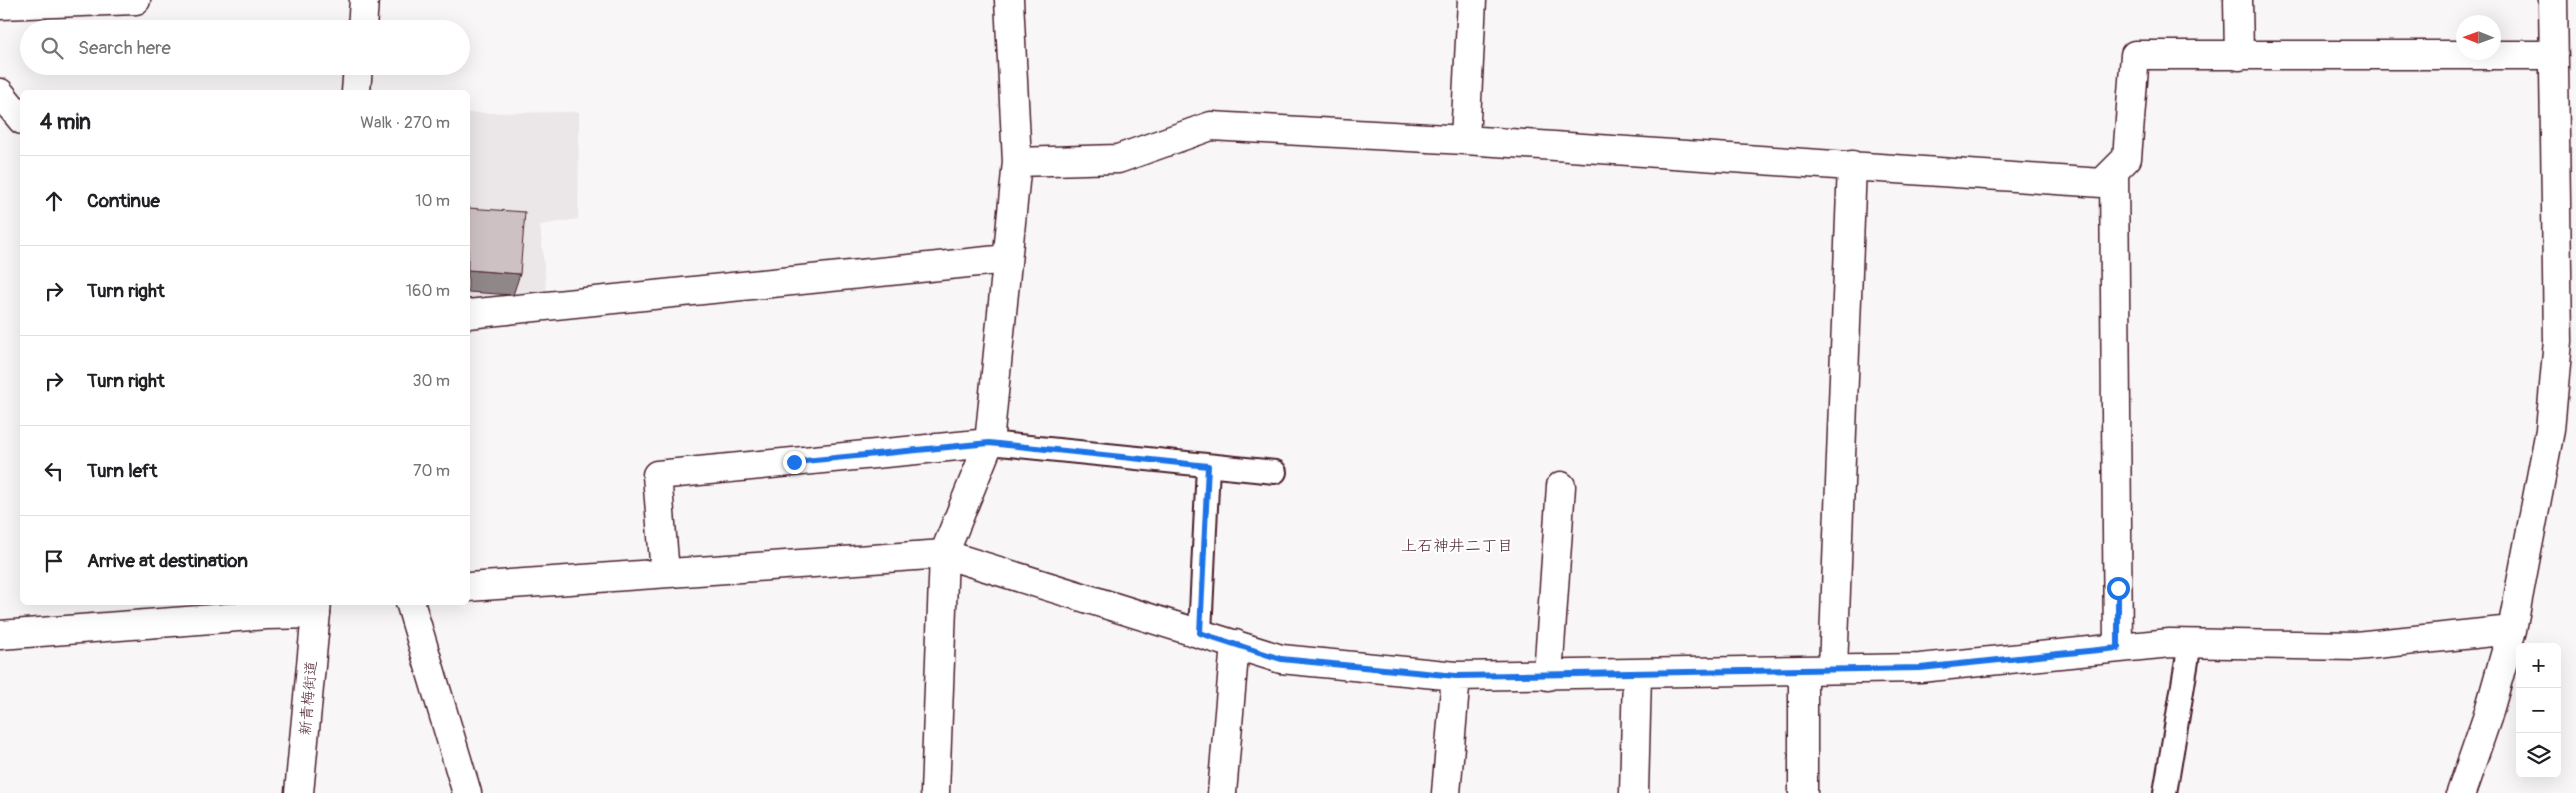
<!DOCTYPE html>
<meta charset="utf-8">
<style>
:root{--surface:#fff;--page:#f6f6f6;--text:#202124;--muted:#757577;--line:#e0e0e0}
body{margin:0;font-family:Pangolin,"Klee One",sans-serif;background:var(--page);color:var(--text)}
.controls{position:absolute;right:15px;bottom:15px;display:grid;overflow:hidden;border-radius:8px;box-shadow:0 5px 20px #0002}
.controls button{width:45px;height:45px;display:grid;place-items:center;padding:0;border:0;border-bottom:1px solid var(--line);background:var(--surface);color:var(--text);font:25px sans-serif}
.compass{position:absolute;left:2456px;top:15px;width:45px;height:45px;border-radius:50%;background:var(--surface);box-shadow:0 5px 20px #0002;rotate:271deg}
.stop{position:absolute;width:15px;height:15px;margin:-11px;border:4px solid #1a73e8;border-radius:50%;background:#fff}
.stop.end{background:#1a73e8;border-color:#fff;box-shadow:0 1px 5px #0008}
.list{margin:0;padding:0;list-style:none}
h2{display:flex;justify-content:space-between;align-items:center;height:65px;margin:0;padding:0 20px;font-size:21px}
h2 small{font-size:16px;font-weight:400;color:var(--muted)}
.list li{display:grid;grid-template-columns:32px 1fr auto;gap:15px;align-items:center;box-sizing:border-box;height:90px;padding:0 20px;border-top:1px solid var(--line)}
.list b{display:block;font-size:19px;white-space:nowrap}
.list em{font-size:16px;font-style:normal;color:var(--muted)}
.icon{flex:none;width:28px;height:28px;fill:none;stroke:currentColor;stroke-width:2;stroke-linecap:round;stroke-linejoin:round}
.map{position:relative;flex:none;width:2576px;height:793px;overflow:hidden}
.search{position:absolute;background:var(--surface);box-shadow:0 5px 20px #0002;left:20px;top:20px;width:450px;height:55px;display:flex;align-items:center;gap:12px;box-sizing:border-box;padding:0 18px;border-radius:28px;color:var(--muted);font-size:19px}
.panel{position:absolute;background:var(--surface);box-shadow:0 5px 20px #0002;left:20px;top:90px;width:450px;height:515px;border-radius:8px}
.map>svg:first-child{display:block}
.built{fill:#ebe6e8}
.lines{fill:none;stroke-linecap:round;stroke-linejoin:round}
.lane-casing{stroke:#4a1f2b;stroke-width:26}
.street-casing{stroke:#4a1f2b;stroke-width:31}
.secondary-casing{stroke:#4a1f2b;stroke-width:31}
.lane{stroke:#fff;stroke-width:22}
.street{stroke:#fff;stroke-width:28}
.secondary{stroke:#fff;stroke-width:28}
.shaded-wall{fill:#908789;stroke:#4a1f2b}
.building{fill:#cdc1c4;stroke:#4a1f2b}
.route{stroke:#1a73e8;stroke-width:6}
.labels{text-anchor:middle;stroke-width:4.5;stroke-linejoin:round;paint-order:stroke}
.street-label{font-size:15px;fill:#4a1f2b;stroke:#fff}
.neighbourhood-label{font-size:16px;fill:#4a1f2b;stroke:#fff}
</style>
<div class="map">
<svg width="2576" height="793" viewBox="0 0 2576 793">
<rect width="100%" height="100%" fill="#f8f6f7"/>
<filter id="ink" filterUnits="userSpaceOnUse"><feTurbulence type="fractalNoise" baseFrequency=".02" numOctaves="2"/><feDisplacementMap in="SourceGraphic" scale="10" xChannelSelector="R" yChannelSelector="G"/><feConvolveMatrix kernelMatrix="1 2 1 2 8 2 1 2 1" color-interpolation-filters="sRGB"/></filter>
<g filter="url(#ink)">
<path class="built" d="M579,112l-1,107 -38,6 7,73 -79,8v-193z"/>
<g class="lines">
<defs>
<path id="lane" d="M989,443l286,29
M1200,633l8,-167
M2165,793l25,-150"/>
<path id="street" d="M2238,0l1,56
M0,5l136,-5
M0,93l22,27
M1465,140l7,-140
M1017,162l101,-3 93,-33 254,14 637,43 25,-25 8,-103h419
M2114,171l4,477
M468,314l539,-55
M665,573l-8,-98 332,-32
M468,587l476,-33 337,105 175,17 464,-8 250,-25 186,3 156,-16
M410,602l57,191
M0,635l266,-20 50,-1
M1833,669l19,-504
M1803,670v123
M1548,676l13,-190
M935,793l9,-239 45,-111 28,-281 -8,-162
M1222,793l13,-149
M1446,793l10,-117
M1634,793l3,-119
M2461,793l26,-75 25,-88 38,-200 8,-89 -5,-341"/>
<path id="secondary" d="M362,29l2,-29
M356,92l2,-26
M299,793l18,-191"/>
</defs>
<use href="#lane" class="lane-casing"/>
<use href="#street" class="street-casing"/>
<use href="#secondary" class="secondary-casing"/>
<use href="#lane" class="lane"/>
<use href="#street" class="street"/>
<use href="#secondary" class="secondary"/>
</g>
<path class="shaded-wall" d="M468,270l52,4 -7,21 -45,-3z"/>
<path class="building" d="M468,208l57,4 -5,62 -52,-4z"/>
</g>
<g class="lines" filter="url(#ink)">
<path class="route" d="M794,462l195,-19 219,23 -8,167 81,26 175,17 464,-8 198,-20v-60"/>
</g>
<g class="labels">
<g class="street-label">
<text transform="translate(308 698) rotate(-85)" y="5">新青梅街道</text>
</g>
<g class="neighbourhood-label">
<text x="1457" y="551">上石神井二丁目</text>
</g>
</g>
</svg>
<div class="controls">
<button>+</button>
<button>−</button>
<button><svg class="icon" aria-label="layers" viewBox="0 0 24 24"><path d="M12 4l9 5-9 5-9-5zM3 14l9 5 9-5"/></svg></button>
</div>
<svg class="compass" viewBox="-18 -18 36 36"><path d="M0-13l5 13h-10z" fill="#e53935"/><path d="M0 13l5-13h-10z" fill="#757577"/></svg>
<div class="stop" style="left:2118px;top:588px"></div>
<div class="stop end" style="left:794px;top:462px"></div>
<div class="search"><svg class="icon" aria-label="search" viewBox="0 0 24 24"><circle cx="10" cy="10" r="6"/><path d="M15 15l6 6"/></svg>Search here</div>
<section class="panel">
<h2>4 min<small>Walk · 270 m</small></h2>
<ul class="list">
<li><svg class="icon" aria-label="ahead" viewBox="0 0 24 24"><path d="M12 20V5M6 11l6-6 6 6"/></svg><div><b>Continue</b></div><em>10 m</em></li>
<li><svg class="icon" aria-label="right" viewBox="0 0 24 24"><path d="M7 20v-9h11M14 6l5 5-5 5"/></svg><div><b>Turn right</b></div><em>160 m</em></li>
<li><svg class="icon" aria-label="right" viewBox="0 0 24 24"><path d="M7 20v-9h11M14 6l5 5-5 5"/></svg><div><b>Turn right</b></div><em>30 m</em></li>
<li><svg class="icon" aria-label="left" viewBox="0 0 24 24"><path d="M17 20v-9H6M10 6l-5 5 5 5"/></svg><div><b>Turn left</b></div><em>70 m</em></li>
<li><svg class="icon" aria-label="arrive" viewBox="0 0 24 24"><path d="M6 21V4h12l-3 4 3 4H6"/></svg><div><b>Arrive at destination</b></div></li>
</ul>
</section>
</div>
